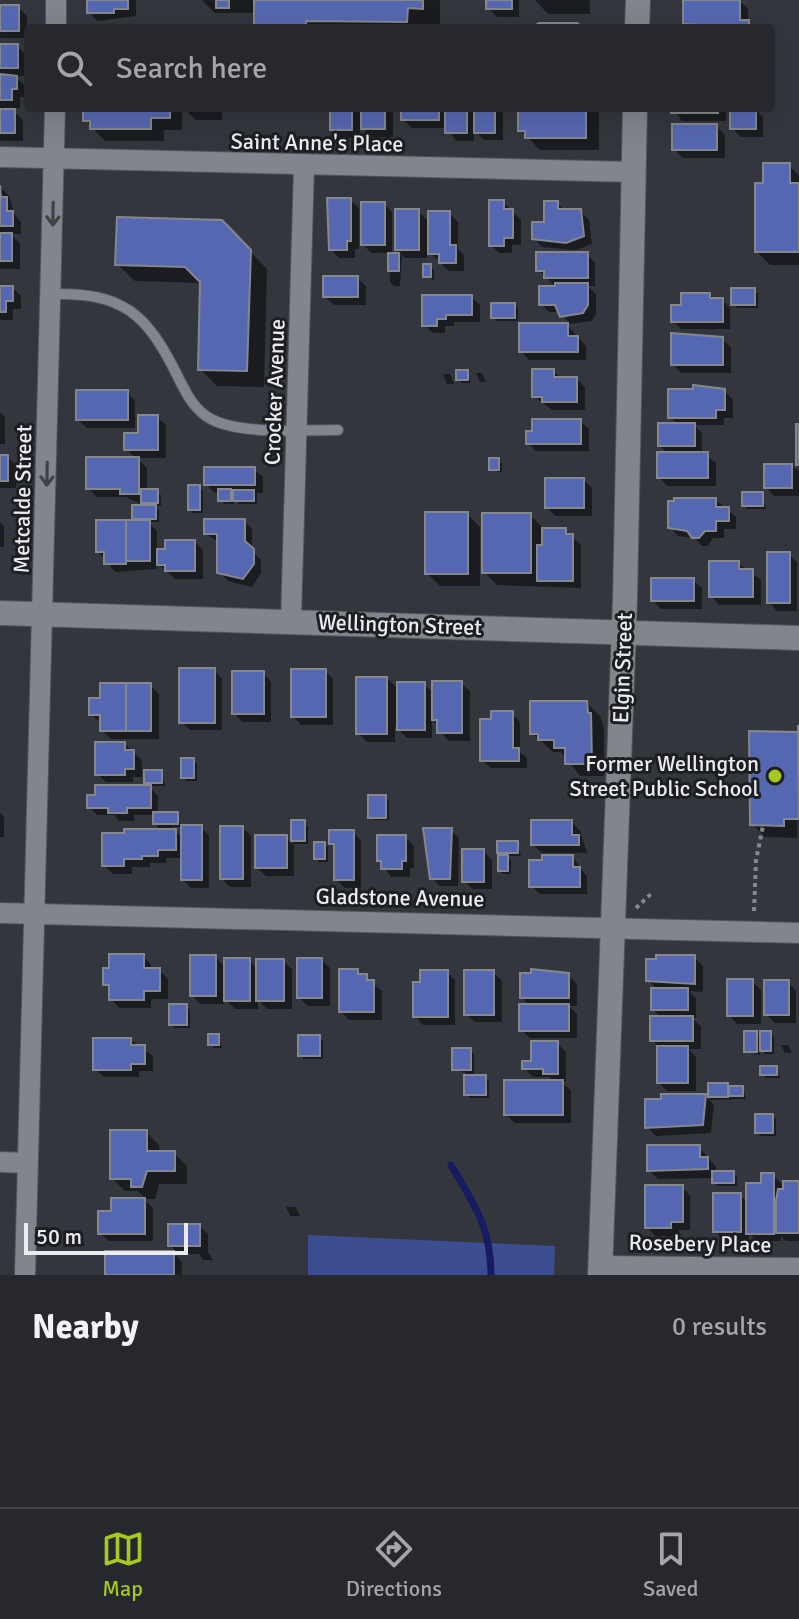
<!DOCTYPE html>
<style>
:root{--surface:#27282e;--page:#2f3036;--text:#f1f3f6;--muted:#a4a6aa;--line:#43444a;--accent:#a6c821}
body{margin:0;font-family:Signika,sans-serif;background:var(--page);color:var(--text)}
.scale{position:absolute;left:24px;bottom:20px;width:164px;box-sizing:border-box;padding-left:8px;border:4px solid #ebecf0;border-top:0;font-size:22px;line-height:28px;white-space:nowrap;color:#ebecf0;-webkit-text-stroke:6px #1d1e21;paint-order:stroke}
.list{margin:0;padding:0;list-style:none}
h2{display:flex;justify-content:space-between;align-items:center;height:104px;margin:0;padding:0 32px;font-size:34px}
h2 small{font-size:26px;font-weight:400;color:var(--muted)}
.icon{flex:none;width:44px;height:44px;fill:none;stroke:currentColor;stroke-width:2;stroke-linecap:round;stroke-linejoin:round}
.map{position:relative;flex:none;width:799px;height:1275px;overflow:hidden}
.search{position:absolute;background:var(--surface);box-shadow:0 8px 32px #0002;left:24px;right:24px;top:24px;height:88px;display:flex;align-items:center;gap:20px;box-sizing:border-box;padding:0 28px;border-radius:8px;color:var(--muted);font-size:30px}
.sheet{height:232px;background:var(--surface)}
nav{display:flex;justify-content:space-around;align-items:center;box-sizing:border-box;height:112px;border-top:2px solid var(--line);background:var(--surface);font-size:22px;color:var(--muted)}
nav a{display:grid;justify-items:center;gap:4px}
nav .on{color:var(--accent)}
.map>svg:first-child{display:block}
.green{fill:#3d4d92}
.shadow{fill:#0007;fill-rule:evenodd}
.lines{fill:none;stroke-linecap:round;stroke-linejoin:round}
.stream{stroke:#151c5f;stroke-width:7}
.building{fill:#5567b0;stroke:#85878f;stroke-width:2}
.service-casing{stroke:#525459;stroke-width:12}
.minor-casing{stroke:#525459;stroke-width:22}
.tertiary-casing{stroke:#525459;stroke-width:26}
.path{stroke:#87888e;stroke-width:4;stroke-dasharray:4 4;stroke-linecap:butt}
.service{stroke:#83858d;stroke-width:10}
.minor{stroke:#83858d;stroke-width:20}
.tertiary{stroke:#83858d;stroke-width:24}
.oneway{stroke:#414247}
.poi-dot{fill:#a6c821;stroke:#1d1e21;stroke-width:3}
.labels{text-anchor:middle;stroke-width:6;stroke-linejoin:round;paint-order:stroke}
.street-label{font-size:22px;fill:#ebecf0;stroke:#1d1e21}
.poi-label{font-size:22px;fill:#ebecf0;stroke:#1d1e21;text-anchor:end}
</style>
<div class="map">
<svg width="799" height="1275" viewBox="0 0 799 1275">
<rect width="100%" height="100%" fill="#34363d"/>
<path class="green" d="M308,1235l247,11 -1,29h-246z"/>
<path class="shadow" d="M89,0h47v16l-39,5 -8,-9z
M202,0h238v25l-184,3v-15h-41z
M488,0h31v17h-22l-9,-9z
M535,0h55v14h-42z
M692,0h47l9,9v13l6,6h-64l-5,-5z
M0,7h18l9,9v22h-27z
M0,46h17l9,9v21h-11l10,10v11h-5v11h-9l12,12v21h-23z
M85,108h97v22h-18v11h-59l-20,-21z
M184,108h51v4h-13v8h-27z
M332,108h61v29h-21l-12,-12v13h-19l-9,-9z
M403,108h100v32h-19l-10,-10v11h-18l-9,-13h-36l-8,-9z
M520,108h79v42h-59l-20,-20z
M673,108h53v13h-44z
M755,109l8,8v20h-22l-9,-9z
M716,126l9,9v23h-42l-9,-9z
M789,165l10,11v89h-29l-13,-13 8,-67z
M0,187l9,9 6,19 6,7v12h-11l10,9v26h-20z
M350,200l9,8v41h-4v9h-16l-8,-9z
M503,202l18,18v25h-9v8h-13l-8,-8z
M557,203l9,8h14l9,9 3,24 -16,6 -34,-3 -8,-9z
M384,204l8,8v43h10l-5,-5 21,-39 12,12 19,-10 9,9v27l6,6v16h-15l-22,-21v8h-22l-3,-3 -2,31h-6l-4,-4v-29h-18l-9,-8z
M221,222l46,47 -3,118 -47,-1 -17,-17 2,-86 -67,-2 -18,-17z
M587,254l8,9v23h-8l9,8v20l-4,7 -22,3 -10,-12h-11l-8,-8 15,-17 -18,-17z
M430,266l4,4v10l-9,-4z
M357,278l9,8v19h-32l-9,-8z
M0,288h13l8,8v13h-8v11h-13z
M754,290l4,4v14h-21l-4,-4z
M709,295l13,5 8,8v21h-49l-8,-8 10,-14z
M471,297l9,8v17h-26v4h-9v7h-12l-9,-8z
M514,305l4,3v13h-21l-4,-4z
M567,325l19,21v14h-57l-8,-9z
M722,339l9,8v26h-50l-8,-9z
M553,371l8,7h15l9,9v23h-33l-18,-14z
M467,372l4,11h-9l-4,-4z
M476,373h6l4,9h-6z
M443,374h7l4,10h-7z
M695,391h30l8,9v18h-9v7h-30l8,8v21l14,8v24h-49l-8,-9 9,-23 -8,-8 18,-21 -8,-8z
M127,392l8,9v27h-48l-9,-8z
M0,412l5,5v27h-5z
M157,417l9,8v33h-29l10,10v23l14,4v11h-6l4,4v12h-11l9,9v20l38,-9 8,8v29h-28l-18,-16v6l-42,3 -17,-21 40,-29 -4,-4 13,-11 -21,-10h-29l-9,-9 49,-29 -11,-10z
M580,421l9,8v22h-53l-8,-8z
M0,457h7l9,8v23h-16z
M498,460l4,4v9l-11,-4z
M791,466l8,5v25h-25l-8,-9z
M254,469l9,8v16h-6v11h-18l-5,-5v5h-10l-4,-11h-5l-9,-9z
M583,480l9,8v28h-37l-8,-8z
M200,487l3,4v22h-10l-3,-4z
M762,494l4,15h-19l-3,-4z
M716,500l20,17v12h-12v9h-11l-5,8h-6l-7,-8 -17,-2 -8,-9z
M467,514l13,13v59h-40l-13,-13z
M530,515l13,13 22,2 16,15v43l-84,-3 -13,-13z
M244,521l8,8v22l9,9v13l-9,14 -24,-6 -9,-9v-30l-13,-8z
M0,522l4,4v21h-4z
M789,554l8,9v48h-20l-8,-9z
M738,563l23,17v25h-42l-8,-9z
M693,580l9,8v21h-41l-8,-9z
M214,670l8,9v51h-32l-9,-8z
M325,671l8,8v46h-32l-8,-9z
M263,673l8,9v40h-29l-8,-9z
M387,678l12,12 25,-6 10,10 27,-11 9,8v50h-22l-16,-23v20h-25l-12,-12v16h-28l-9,-9z
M150,685l9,9v45h-48l-9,-9v-7l-11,-8 11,-15z
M587,703l13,13 4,12v48h-24l-19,-24h-8l-21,-19z
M512,713l8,9v30l7,6v10h-36l-9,-8 11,-39z
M751,733l48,1 -2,104 -32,-1 -13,-13z
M125,744l17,16v17h-9v5h-27l-9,-8z
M193,760l4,4v17h-10l-4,-4z
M162,772l3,14h-15l-4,-4z
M150,787l8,9v18h19l4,13h20l8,9v52h-18l-9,-9v-21h-16v5h-16v4h-18v7h-19l-9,-9 58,-34 -7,-7v-9h-21v6h-15l-5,-6h-17l-8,-8zM172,827h10v11z
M385,797l4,4v19h-15l-4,-3z
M0,813l4,4v20h-4z
M293,822l15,4v18h-14v32h-28l-9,-8 29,-31 7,8z
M572,822l8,9 7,22h-45l-9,-8z
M243,828l8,8v51h-21l-8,-8z
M425,830h26l8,8 -1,48h-18l-8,-8z
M353,832l8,9v47h-16l-9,-9v-31l-5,-5z
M405,837l9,9v22h-4v9h-19l-12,-17z
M517,843l4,13h-15l5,4v14h-8l-3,-3 4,-14 -5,-5z
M324,844l4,3v15h-9l-3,-4z
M483,851l9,9v29h-19l-9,-8z
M573,857l14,20v17h-47l-9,-8z
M143,956l8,9v5h8l9,9v20h-17v9h-32l-8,-9v-9l-6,-6z
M215,957l11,11 23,-8 9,10 25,-9 9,8v40h-25l-9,-9v9h-23l-11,-11v6h-24l-8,-9z
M694,957l9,9v26l-14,-1 7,7v20h-4l9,8v23h-13l8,8v34h-29l-8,-8v-36l-7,-7 9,-22 -8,-9 5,-19 -10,-10z
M322,960l8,8v38h-22l-9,-8z
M357,971l25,20v29h-33l-8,-9z
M550,971l5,4h13l9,9v22h-8l8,8v24h-47l-9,-8 9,-24 -8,-8v-23z
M447,972l8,8v45h-32l-8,-9 7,-32z
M493,972l9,9v41h-27l-9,-8z
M752,981l9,9v34h-24l-8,-9z
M788,982l8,9v32h-21l-9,-9z
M186,1006l4,4v18h-16l-3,-4z
M756,1033l6,6 9,-6 3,4v17h-9l-5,-6v7l-14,-4z
M218,1036l4,12h-8l-4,-4z
M319,1037l4,4v18h-19l-4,-4z
M131,1040l22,16v15h-14v6h-35l-9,-8z
M557,1043l9,9v30h-4l9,9v32h-56l-9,-8 48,-33 -5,-5h-16l-9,-9z
M781,1045h7l4,8h-7z
M470,1050l4,4v23l15,3v18h-19l-4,-4v-21l-12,-4z
M776,1068l4,10h-14l-4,-4z
M710,1086l33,2 3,11 -36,1z
M706,1096l8,9 -3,28 -55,3 -9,-9z
M772,1116l4,3v17h-15l-4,-4z
M146,1132l13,13v8h15l13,13v18h-28l-4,15h-9l-8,-8h-13l-13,-13z
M699,1147l17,20v6h17l4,4v9h-20l-3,-8 -56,1 -9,-9z
M773,1175l12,12 14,-4v58h-13l-5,-5v5h-24l-8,-8v7h-25l-9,-9 25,-36 8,8z
M682,1187l8,9v34h-11v6h-24l-8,-9z
M144,1200l9,8v33h-44l-9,-8 13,-20z
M286,1207h10l4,9h-10z
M199,1226l9,8v18l5,8h-10l-4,-6h-25l8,8v13h-75v-22h71l-8,-7z"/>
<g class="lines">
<path class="stream" d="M451,1165c23,39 40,62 40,110"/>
</g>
<path class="building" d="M87,0h41v9h-14v4h-27z
M216,0h13v8h-13z
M254,0h169v9l-15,-1 -1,14 -101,-1v7h-52z
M486,0h26v9h-26z
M683,0h57v20h9v8l-66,-4z
M0,5h19v26h-19z
M539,23h38l8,5h-54z
M94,25h33v3h-33z
M0,44h18v24h-18z
M0,74l17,2v13h-5v11h-12z
M83,108h87v10h-19v11h-61v-8h-7z
M330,108h22v22h-22z
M361,108h24v21h-24z
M401,108h38v12h-38z
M445,108h22v25h-22z
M474,108h21v25h-21z
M518,108h68v30h-61v-7h-7z
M671,108h47v5h-47z
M730,108h26v21h-26z
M0,109h15v24h-15z
M672,124h45v26h-45z
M763,163h27v20h9v69h-44v-69h8z
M0,185l1,12h6v14h6v15h-13z
M327,198h24v43h-4v9h-18z
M489,200h15v9h9v29h-9v8h-15z
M544,201h14v8h23l3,27 -18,7 -34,-4v-17h12z
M361,202h24v43h-24z
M395,209h24v41h-24z
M428,211h22v34h6v18h-17v-9h-11z
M117,217l105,3 29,30 -4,121 -49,-1 2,-88 -15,-15 -70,-2z
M0,233h12v28h-12z
M536,252h52v26h-44v-7h-8z
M388,253h11v18h-11z
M423,264h8v13h-8z
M323,276h35v21h-35z
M555,283h33v22l-5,8 -23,4 -5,-12h-16v-19h16z
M0,286h13v15h-7v11h-6z
M731,288h24v17h-24z
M681,293h29v5h13v24h-52v-17h10z
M422,295h50v20h-26v4h-9v7h-15z
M491,303h24v15h-24z
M519,323h49v13h10v16h-59z
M671,333l52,4v28h-52z
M532,369h22v8h23v25h-35v-5h-10z
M456,370h12v10h-12z
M693,385l32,4v21h-9v8h-48v-29h25z
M76,390h52v30h-52z
M138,415h20v35h-34v-17h14z
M532,419h49v25h-55v-13h6z
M658,423h37v23h-37z
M796,424h3v41h-3z
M657,452h51v26h-51z
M0,455h8v26h-8z
M86,457h53v37h-19v-5h-34z
M489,458h10v12h-10z
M764,464h28v24h-28z
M204,467h51v18h-51z
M545,478h39v30h-39z
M188,485h12v25h-12z
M141,489h17v14h-17z
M218,489h13v12h-13z
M233,490h21v11h-21z
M742,492h21v14h-21z
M674,498h42v9h13v14h-13v10h-11l-6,7h-7l-5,-7 -19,-3v-27h6z
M132,505h24v14h-24z
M425,512h43v62h-43z
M482,513h49v60h-49z
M204,519h41v22l9,8v15l-11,15 -26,-6v-39h-13z
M96,520h30v44h-22v-12h-8z
M126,520h24v41h-24z
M542,528h24v6h7v47h-36v-36h5z
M165,540h30v31h-30v-6h-8v-16h8z
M767,552h23v51h-23z
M709,561h30v8h14v28h-44z
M651,578h43v23h-43z
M179,668h36v55h-36z
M291,669h35v48h-35z
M232,671h32v43h-32z
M356,677h31v57h-31z
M432,681h30v52h-25v-13h-5z
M397,682h28v48h-28z
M100,683h26v48h-26v-16h-11v-17h11z
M126,683h25v48h-25z
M530,701h57l1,12h3l1,51h-27v-16h-11v-8h-16v-6h-8z
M491,711h22v37h6v13h-39v-42h11z
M798,725l1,94h-15v7l-34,-1 -1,-94 49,1z
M95,742h30v8h9v19h-9v6h-30z
M181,758h13v20h-13z
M144,770h18v13h-18z
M95,785h56v23h-24v5h-19v-5h-21v-13h8z
M368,795h18v23h-18z
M153,812h25v12h-25z
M291,820h14v21h-14z
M531,820h41v15h7v10h-48z
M181,825h21v55h-21z
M220,826h23v53h-23z
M423,828h29l-2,51h-20z
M124,829h52v21h-18v6h-16v3h-18v7h-22v-33h22z
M329,830h25v50h-20v-36h-5z
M255,835h32v33h-32z
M377,835h29v26h-4v8h-21v-8h-4z
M497,841h21v12h-21z
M314,842h11v17h-11z
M462,849h22v33h-22z
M498,855h10v16h-10z
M542,855h31v12h7v20h-51v-27h13z
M109,954h35v14h16v23h-16v9h-35v-15h-6v-17h6z
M190,955h26v41h-26z
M656,955h39v29l-49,-3v-22h10z
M224,958h26v43h-26z
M297,958h25v40h-25z
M256,959h28v42h-28z
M339,969h19v5h9v6h7v32h-35z
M531,969l38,4v25h-49v-25h11z
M420,970h28v47h-35v-35h7z
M464,970h30v45h-30z
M727,979h26v37h-26z
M764,980h25v35h-25z
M651,988h37v22h-37z
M169,1004h18v21h-18z
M519,1004h50v27h-50z
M650,1016h43v25h-43z
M744,1031h13v21h-13z
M760,1031h11v20h-11z
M208,1034h11v11h-11z
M298,1035h22v21h-22z
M93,1038h38v7h14v19h-14v6h-38z
M531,1041h27v33h-15v-5h-21v-8h9z
M657,1046h31v37h-31z
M452,1048h19v22h-19z
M760,1066h17v9h-17z
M464,1075h22v20h-22z
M504,1080h59v35h-59z
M708,1083h20v14h-20z
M729,1086h14v10h-14z
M661,1094h45l-3,31 -58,3v-29h16z
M755,1114h18v19h-18z
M110,1130h37v21h28v20h-28l-5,16h-11v-8h-21z
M647,1145h53v12h8v12l-61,2z
M712,1171h22v12h-22z
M761,1173h13v61h-28v-51h15z
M783,1181h16v52h-23v-33l2,-11h5z
M645,1185h38v37h-12v6h-26z
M713,1193h28v39h-28z
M111,1198h34v36h-47v-23h13z
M168,1224h32v22h-32z
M105,1251h69v24h-69z"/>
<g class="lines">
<defs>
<path id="service" d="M51,294c73,-2 96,20 127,83 8,16 16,33 33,42 30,16 93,11 127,11"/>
<path id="minor" d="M56,28v-28
M0,157l633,15
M291,620l13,-454
M0,913l799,20
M0,1162l28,1
M601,1266l198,2
M25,1275l30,-1167"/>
<path id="tertiary" d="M637,28l1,-28
M0,613l799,25
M600,1275l25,-676 10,-491"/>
</defs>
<use href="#service" class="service-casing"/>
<use href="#minor" class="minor-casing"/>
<use href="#tertiary" class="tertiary-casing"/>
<path class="path" d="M636,908l15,-14
M754,911l2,-51 7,-34"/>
<use href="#service" class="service"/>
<use href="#minor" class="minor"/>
<use href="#tertiary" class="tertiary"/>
</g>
<defs><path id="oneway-shaft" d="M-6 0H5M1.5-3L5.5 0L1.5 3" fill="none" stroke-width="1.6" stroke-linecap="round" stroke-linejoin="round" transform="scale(2)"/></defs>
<g class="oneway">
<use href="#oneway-shaft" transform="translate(53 214) rotate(91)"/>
<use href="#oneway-shaft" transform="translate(47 474) rotate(91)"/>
</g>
<circle class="poi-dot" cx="775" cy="776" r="8"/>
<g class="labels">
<g class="street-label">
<text transform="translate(317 142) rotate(1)" y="8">Saint Anne's Place</text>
<text transform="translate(274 392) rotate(-88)" y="8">Crocker Avenue</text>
<text transform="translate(22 499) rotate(-89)" y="8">Metcalde Street</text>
<text transform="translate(400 624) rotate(2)" y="8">Wellington Street</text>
<text transform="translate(622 668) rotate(-88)" y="8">Elgin Street</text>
<text transform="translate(400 897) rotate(1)" y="8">Gladstone Avenue</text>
<text transform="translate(700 1243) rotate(1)" y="8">Rosebery Place</text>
</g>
<g class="poi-label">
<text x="759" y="771">Former Wellington<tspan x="759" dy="25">Street Public School</tspan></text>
</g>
</g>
</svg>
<div class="scale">50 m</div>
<div class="search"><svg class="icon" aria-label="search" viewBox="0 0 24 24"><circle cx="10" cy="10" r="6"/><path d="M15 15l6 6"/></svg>Search here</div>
</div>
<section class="sheet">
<h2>Nearby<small>0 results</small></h2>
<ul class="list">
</ul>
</section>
<nav>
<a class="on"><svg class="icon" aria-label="map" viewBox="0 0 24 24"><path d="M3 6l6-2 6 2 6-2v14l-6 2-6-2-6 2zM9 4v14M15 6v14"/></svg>Map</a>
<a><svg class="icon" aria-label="directions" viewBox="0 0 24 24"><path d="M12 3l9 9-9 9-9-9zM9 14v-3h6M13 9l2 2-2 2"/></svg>Directions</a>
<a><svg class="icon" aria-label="saved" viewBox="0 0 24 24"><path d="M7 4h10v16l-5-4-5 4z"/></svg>Saved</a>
</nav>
